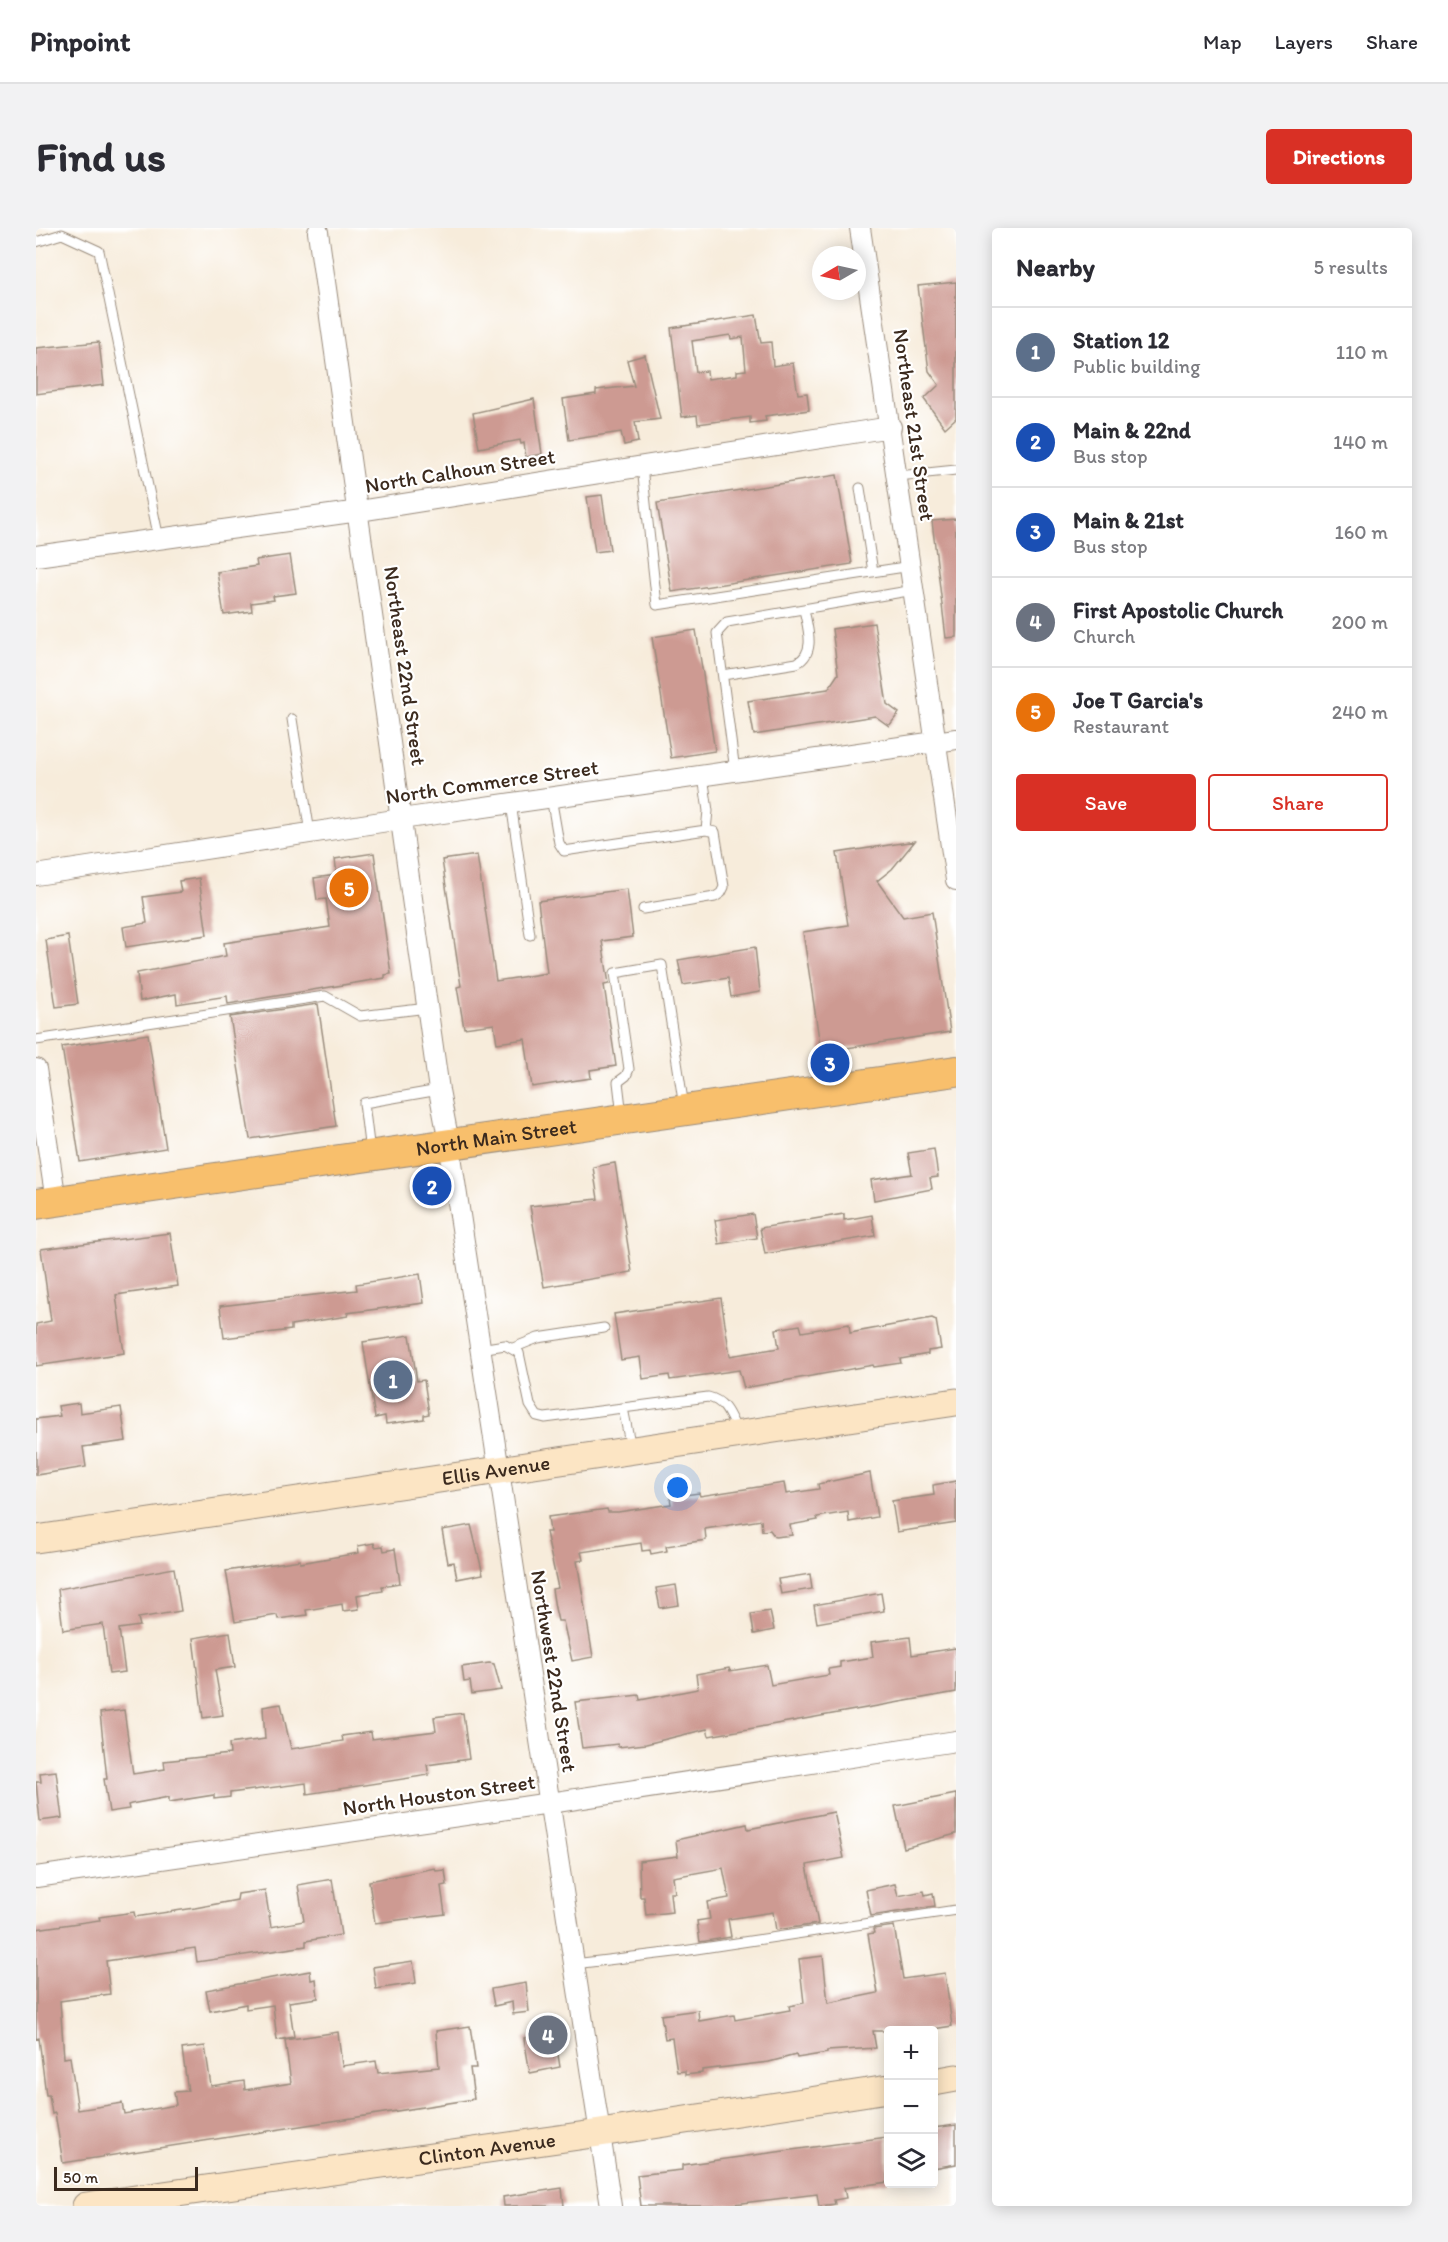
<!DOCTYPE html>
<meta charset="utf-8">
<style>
:root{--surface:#fff;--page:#f2f2f3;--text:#2b2b33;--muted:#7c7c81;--line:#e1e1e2;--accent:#d93025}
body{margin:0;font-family:Itim,sans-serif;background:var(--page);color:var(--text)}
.controls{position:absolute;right:18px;bottom:18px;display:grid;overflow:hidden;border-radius:6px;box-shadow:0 3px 15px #0003}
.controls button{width:54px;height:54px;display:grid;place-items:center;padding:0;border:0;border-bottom:2px solid var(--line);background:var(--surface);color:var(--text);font:30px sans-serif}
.compass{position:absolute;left:776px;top:18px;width:54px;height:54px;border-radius:50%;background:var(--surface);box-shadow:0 3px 15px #0003;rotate:261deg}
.scale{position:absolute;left:18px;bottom:15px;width:144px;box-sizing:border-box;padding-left:6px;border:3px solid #3b2a1e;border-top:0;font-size:16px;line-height:21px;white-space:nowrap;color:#3b2a1e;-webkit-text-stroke:4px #fff;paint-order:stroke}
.you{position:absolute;left:642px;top:1260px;width:21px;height:21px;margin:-15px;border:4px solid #fff;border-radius:50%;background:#1a73e8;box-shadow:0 0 0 9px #1a73e833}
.badge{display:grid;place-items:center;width:39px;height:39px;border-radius:50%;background:var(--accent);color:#fff;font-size:20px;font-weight:700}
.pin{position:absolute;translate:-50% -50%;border:3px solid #fff;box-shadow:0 2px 6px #0006}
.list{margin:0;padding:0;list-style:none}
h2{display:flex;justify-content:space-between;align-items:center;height:78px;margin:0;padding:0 24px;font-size:26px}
h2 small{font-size:20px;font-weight:400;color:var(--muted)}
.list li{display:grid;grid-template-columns:39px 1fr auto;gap:18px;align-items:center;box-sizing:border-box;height:90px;padding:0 24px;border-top:2px solid var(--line)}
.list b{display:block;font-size:22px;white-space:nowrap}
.list p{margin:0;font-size:20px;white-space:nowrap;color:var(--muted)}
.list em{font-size:20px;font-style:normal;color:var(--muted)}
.actions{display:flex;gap:12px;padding:18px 24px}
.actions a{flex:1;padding:14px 0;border:2px solid var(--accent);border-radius:6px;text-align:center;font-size:21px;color:var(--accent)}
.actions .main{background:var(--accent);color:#fff}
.icon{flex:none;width:33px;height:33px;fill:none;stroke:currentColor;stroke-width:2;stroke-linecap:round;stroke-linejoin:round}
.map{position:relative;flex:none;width:920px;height:1978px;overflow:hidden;border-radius:6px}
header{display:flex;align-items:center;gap:36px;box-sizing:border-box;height:84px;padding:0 30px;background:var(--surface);border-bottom:2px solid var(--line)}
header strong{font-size:28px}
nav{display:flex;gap:33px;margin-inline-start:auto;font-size:21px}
.intro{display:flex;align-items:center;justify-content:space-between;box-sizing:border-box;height:144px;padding:0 36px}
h1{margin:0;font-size:42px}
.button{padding:15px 27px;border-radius:6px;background:var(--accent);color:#fff;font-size:21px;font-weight:700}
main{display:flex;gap:36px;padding:0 36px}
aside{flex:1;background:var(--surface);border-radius:6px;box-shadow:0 3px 15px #0003}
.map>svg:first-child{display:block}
.building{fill:#cd9a92;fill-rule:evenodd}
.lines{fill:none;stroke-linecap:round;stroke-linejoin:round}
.lane-casing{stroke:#998b7c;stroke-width:11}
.street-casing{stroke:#998b7c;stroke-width:22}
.secondary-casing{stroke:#998b7c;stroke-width:29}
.primary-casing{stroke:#998b7c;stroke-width:32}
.lane{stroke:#fff;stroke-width:9}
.street{stroke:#fff;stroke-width:20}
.secondary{stroke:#fce5c4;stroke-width:27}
.primary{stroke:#f8bf6c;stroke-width:30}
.labels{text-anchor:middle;stroke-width:4.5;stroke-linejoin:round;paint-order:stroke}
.street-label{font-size:21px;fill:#3b2a1e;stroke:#fff}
</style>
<header>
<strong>Pinpoint</strong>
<nav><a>Map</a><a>Layers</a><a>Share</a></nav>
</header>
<div class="intro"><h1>Find us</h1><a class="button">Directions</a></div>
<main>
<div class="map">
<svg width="920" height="1978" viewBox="0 0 920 1978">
<rect width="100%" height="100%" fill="#fff"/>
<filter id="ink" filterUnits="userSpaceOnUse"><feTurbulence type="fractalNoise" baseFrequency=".0167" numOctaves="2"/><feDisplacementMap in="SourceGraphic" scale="12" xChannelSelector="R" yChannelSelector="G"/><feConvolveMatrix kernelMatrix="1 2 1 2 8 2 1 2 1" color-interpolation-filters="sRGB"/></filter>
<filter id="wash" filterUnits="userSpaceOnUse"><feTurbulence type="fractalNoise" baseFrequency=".008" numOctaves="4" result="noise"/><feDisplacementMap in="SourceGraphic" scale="24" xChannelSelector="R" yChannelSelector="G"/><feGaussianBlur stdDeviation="1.35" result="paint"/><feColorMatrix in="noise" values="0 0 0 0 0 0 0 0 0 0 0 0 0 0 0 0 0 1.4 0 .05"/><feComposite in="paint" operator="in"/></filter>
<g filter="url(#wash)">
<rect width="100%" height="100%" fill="#f7ecdb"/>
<g id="blocks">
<path class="building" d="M920,54v136l-11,10 -21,-29 15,-14 -10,-14 -11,-85z
M720,87l5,28 10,-1 2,24 20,-3 5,31 9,-1 2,17 -44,6 1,5 -16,2v-6l-52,7 -1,-9 -15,2 -11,-89zM694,107l1,4 12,-2 3,33 -9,1v4l-29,4 -1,-8 -11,1 -4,-31z
M63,114l5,43 -68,9v-46z
M609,127l15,64 -25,3 3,20 -14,3 -3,-13 -52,8 -6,-41 33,-5v-4l38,-4 -7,-26z
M498,171l8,55 -16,3 -2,-14 -3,1 -1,-4 -41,8 -6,-35z
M801,247l15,89 -180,28 -15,-89z
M566,267l8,55 -15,2 -8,-55z
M920,291v118l-10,1 -14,-117z
M254,327l6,38 -23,3 1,4 -23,3 1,8 -28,4 -7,-43 40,-6 -1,-6z
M838,395l13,81 12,9 -10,13 -14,-10 -121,19 -6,-34 80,-12 10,-15 -6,-45z
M660,402l19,121 -44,7 -19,-121z
M879,613l-23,28 -15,12 26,36 29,-5 18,120 -129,20 -18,-120 45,-7 -11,-72z
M338,625l17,121 -6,1v3l-157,26 -1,-8 -50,8 -1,-10 -36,7 -3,-28 89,-17 -2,-13 106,-16 -4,-28 -9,1 -3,-22 23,-3 -2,-16z
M441,627l19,126 51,-8 -9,-72 89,-12 6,48 -31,4 7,43 -5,1 12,81 -26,4 1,8 -59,9 -7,-48 -28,4 -3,-19 -30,4 -7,-41 4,-1 -19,-126z
M163,650l8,57 -81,12 -3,-20 24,-4 -4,-26 38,-5 -2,-11z
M32,708l10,68 -22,3 -10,-67z
M719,719l5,45 -29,5 -3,-19 -45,7 -5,-25z
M282,776l18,122 -86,13 -20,-122z
M112,806l18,114 -86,14 -18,-115z
M898,921l4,28 -8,1 2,11 -58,11 -3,-20 41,-6 -4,-21z
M579,935l17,109 -88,15 -14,-81 68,-7 -5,-32z
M717,986l4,24 -38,6 -4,-24z
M808,986v6l28,-5 3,21 -110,18 -5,-26z
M134,1005l8,53 -62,9 8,58 -88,13v-42l15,-3 -10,-72z
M384,1046l4,29 -77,10 1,3 -57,9v5l-67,8 -4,-32 137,-16 -1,-6z
M685,1070l9,58 49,-8 -3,-19 24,-4 2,7 47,-8 1,9 82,-15 4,2 5,29 -13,2v3l-28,5 1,4 -27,4 -1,-2 -129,23 -5,-18 -69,10 -1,-5 -26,4 -3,-22 -19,3 -7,-46z
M374,1107l7,46 7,-1 5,34 -5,1v4l-38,5 -1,-8 -10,2 -12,-76z
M43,1175l1,10 41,-6 5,34 -43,6 3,20 -50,8v-56l24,-3 -2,-10z
M834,1245l7,44 -28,5 -1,-10 -31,5 1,3 -28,5 2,10 -17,2 -5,-7 -8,1 -1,-11 -56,9 1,11 -40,6 1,5 -16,3 -1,-4 -8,1 -1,-8 -60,9 2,8 -6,1 16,96 -21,4 -9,-40h-5l-3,-13 -3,-19 6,-1 -12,-56h4l-2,-15 59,-8 1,3h10l53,-8 -1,-7 29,-4 1,3 84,-13 2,11 33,-5 -1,-5z
M920,1253v42l-59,9 -5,-31 42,-6 -1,-10z
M435,1297l12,49 -26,5 -3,-17 -6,1 -6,-33z
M338,1315l1,4 8,-1 1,5 11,-2 5,34 -18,3 1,5 -26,4 2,14 -16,2 -1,-7 -36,6 1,5 -29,4 -1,-4 -42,7 -9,-51 74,-11v3l59,-10 -1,-7z
M138,1340l7,43 -43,7 2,8 -21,3 6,43 -16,2 -6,-50 -40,6 -5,-41z
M774,1346l2,15 -31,5 -3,-15z
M640,1357l3,20 -19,3 -4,-20z
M845,1365l3,18 -67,12 -3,-18z
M734,1383l4,19 -20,4 -3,-20z
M194,1404l5,35 -20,3 8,45 -20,3 -10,-80z
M874,1409l2,18 44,-7v44l-247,44 -2,-7 -61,15 -28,3v-3l-36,4 -7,-46 64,-7 1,5 58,-11 -2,-15 33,-6 1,3 37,-6 4,20 58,-10 -1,-6 12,-2v-5l33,-5 -2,-15z
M453,1435l5,1 7,26 -29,4 -2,-13 -6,1 -2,-15z
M245,1476l10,45 52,-8 -1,-5 29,-4 1,7 64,-8 -2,-14 29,-4 6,46 -42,6 2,10 -122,19 -1,-11 -76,10v4l-16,2v-4l-45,7v-5l-38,7 -3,1 1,4 -20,3 -5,-33h3l-7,-66 24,-3 9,64 32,-5 -1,-8 66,-7 -1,-10 36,-5 -2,-32z
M20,1543l6,47 -22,3 -4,-39h5l-1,-9z
M920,1566v40l-52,14 -9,-42z
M798,1584l10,46 -37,7 11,59 -42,6 -3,-18 -45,7 3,18 -31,5 -3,-21 13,-2 -3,-17 22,-4 -6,-30 -50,9 2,16h-5l2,19 -26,3 -2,-18h-4l-1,-36 39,-5 -2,-16 71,-16 1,5z
M399,1640l1,3 9,-1 2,15 -6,1 4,28 -70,9 -6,-42z
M296,1651l9,56 -35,6v5l-109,16 -2,-14 -89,13 4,33 -50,7 4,57 6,-1 8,53 44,-7 2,11 52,-9 -2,-13 14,-1 -6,-42 23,-3 6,40 33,-5 1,9 46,-7 -6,-43 53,-8 4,34 34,-5 2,12 61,-6 -3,-36 34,-5 6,42h-6l4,31 -411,64 -8,-50 -3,1 -3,-19h-3l-7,-57 -3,1v-110l64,-9 -1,-3 35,-5 1,5 60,-9 42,-8 1,-6 27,-4 6,37 33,-6 -6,-36z
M859,1656l3,12 26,-5 1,4 8,-2 2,13 -64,10 -5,-26z
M858,1698l9,53 42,-6 7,53 -32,5h-47l3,17 -49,3v2l-30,5 -1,-3 -27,7 -67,8v3l-17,2v-4l-8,1 -5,-34 -7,1 -4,-24 37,-5 1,11 35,-6 1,5 55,-10 -1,-4 15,-3 -5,-44 24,-3 5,47 50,-10 -10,-59 6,-1 -1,-4z
M377,1733l3,22 -40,6 -3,-22z
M274,1743l1,9 5,-1 2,19 -29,4 5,35 -17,3 -4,-35 -27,4v-5l-36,7 -4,-21z
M490,1755l3,29 -16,2 -1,-12 -18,4 -3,-17z
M513,1805l1,4h5l5,30 -30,6 -6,-35z
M920,1897v39l-23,4v-40z
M851,1909l1,45 -44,6 2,10 -12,2 1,4 -16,2 -2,-12 -99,12h-77l-4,-31 45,-5v-5z
M526,1960l2,18h-60l-1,-9z"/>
</g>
</g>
<g filter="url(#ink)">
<use href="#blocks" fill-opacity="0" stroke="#998b7c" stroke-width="1.5"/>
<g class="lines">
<defs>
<path id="lane" d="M0,14l26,-8 37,17 60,288
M606,239l15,138 254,-39
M862,248l58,-6
M824,260l13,84
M687,447l74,-12c20,-11 10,-36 7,-54
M256,491l18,114
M699,543l-18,-138 10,-11 187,-32
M667,548l5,35 -2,19
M515,569l8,46 5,8 142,-21 9,2 9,55 -3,6 -6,4 -72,12
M475,575l19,132
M0,812l289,-44 35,20 68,-8
M586,888l-4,-34 8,-6 3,-7 -14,-96 47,-8 22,142
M334,924l-6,-49 75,-13
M477,1120l25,-10 66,-10
M444,1121l25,-4 14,8 11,52 7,11 8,2 163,-21c18,4 22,20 30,36
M587,1180l8,40
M538,1736l109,-13 273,-41"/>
<path id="street" d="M824,0l96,652
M282,4l121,858 10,53 162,1063
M0,328l323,-45 532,-84
M0,647l365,-56 555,-80
M0,841l20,132
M0,1649l514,-74 406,-62"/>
<g id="secondary">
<path id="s1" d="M0,1311l920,-137"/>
<path d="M898,1854l22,-4"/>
<path id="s2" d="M50,1978l514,-73 288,-44"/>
</g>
<g id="primary">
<path id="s3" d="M0,976l920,-133"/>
</g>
</defs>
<use href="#lane" class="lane-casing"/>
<use href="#street" class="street-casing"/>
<use href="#secondary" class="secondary-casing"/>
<use href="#primary" class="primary-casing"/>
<use href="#lane" class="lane"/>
<use href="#street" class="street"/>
<use href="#secondary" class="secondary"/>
<use href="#primary" class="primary"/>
</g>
</g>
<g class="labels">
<g class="street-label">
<text transform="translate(878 197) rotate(82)" y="7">Northeast 21st Street</text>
<text transform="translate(424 243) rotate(-9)" y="7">North Calhoun Street</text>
<text transform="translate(369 438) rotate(82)" y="7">Northeast 22nd Street</text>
<text transform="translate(456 554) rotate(-8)" y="7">North Commerce Street</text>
<text dy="7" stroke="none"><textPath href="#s3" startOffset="465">North Main Street</textPath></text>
<text dy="7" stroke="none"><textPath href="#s1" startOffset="465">Ellis Avenue</textPath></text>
<text transform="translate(518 1443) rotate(81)" y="7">Northwest 22nd Street</text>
<text transform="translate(403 1567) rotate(-8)" y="7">North Houston Street</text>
<text dy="7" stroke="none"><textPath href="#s2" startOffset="405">Clinton Avenue</textPath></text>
</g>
</g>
</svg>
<div class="controls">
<button>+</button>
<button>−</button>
<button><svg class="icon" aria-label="layers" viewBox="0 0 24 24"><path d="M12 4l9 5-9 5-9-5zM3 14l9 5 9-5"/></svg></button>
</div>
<svg class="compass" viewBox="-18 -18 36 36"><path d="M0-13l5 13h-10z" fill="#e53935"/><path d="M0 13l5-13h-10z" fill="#7c7c81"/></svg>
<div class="scale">50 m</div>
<div class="you"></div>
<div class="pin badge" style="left:357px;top:1152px;background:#5c6f8a">1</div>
<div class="pin badge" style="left:396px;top:958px;background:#1a4fb4">2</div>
<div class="pin badge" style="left:794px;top:835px;background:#1a4fb4">3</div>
<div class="pin badge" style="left:512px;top:1807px;background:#6b7280">4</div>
<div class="pin badge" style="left:313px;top:660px;background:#e8710a">5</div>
</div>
<aside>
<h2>Nearby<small>5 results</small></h2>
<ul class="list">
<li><span class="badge" style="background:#5c6f8a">1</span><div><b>Station 12</b><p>Public building</p></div><em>110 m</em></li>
<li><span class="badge" style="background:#1a4fb4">2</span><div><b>Main &amp; 22nd</b><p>Bus stop</p></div><em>140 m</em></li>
<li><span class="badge" style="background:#1a4fb4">3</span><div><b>Main &amp; 21st</b><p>Bus stop</p></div><em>160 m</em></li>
<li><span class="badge" style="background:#6b7280">4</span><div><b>First Apostolic Church</b><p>Church</p></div><em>200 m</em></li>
<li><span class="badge" style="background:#e8710a">5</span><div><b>Joe T Garcia's</b><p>Restaurant</p></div><em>240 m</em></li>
</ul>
<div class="actions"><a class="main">Save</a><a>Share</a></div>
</aside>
</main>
